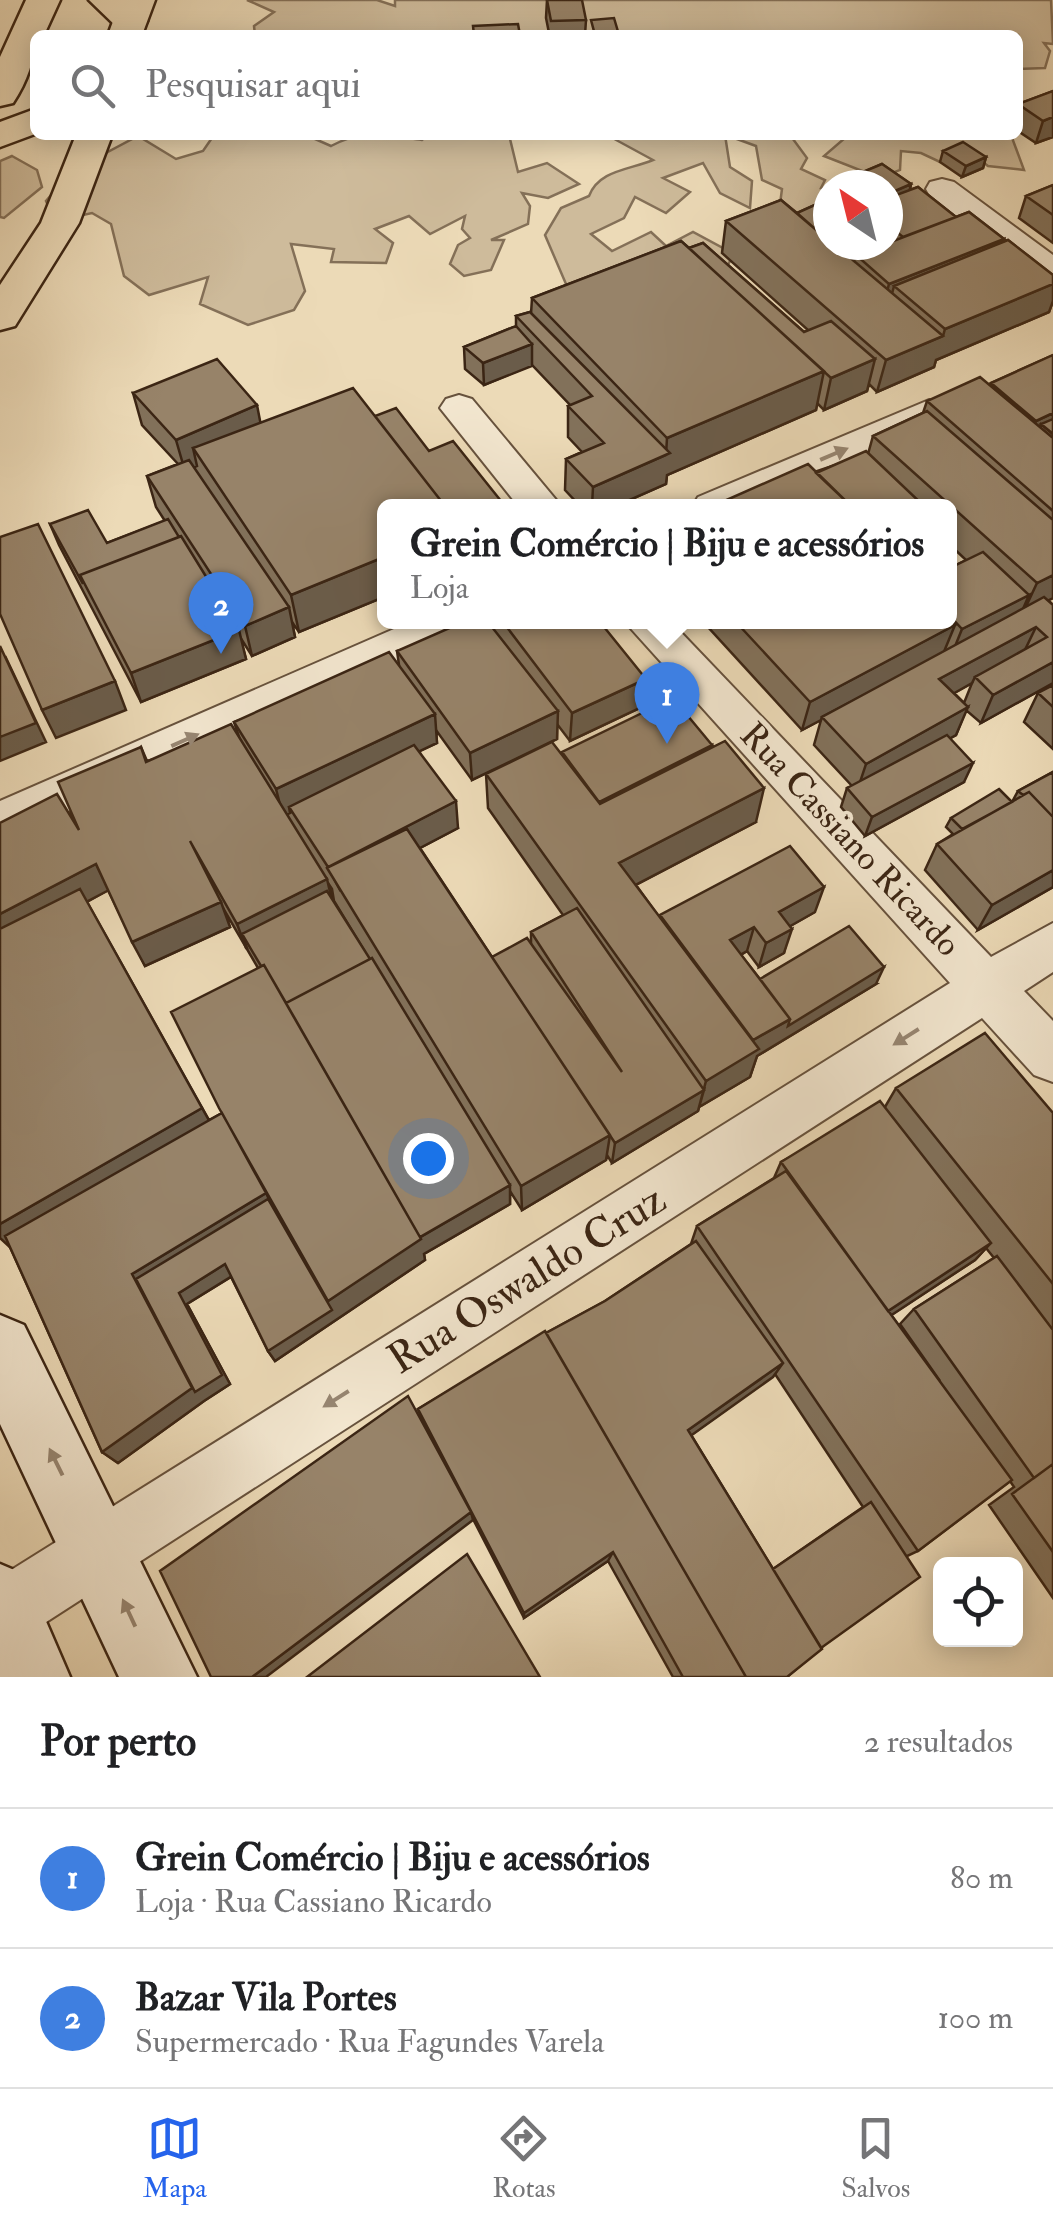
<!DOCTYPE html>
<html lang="pt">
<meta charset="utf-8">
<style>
:root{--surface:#fff;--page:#f2f2f2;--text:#202124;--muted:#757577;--line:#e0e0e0;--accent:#2563eb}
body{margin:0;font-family:"IM FELL Double Pica",serif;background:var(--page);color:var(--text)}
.controls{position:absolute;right:30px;bottom:30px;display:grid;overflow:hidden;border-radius:15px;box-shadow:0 5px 25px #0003}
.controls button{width:90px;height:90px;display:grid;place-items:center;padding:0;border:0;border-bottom:2px solid var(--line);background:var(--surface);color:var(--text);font:50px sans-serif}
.compass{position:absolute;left:813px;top:170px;width:90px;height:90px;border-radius:50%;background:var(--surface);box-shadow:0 5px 25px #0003;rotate:325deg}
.you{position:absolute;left:428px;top:1158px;width:35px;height:35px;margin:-25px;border:8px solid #fff;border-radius:50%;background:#1a73e8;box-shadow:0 0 0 15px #1a73e833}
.badge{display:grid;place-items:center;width:65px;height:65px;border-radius:50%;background:var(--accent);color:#fff;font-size:32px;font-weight:700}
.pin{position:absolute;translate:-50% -82px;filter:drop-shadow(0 2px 5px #0008)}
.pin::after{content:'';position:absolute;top:52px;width:35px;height:30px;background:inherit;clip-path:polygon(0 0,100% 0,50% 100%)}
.popup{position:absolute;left:377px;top:499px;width:580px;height:130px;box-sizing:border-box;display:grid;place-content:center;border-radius:15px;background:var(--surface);filter:drop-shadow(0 2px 8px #0005);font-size:32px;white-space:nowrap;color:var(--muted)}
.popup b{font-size:38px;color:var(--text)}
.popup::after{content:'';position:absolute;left:50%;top:100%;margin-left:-20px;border:20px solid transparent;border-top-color:var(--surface)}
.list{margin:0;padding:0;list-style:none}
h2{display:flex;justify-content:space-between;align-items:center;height:130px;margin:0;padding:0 40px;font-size:42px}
h2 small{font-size:32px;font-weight:400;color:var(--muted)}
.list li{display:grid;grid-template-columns:65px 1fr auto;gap:30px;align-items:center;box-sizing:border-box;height:140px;padding:0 40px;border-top:2px solid var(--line)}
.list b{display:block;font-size:38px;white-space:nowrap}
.list p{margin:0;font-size:32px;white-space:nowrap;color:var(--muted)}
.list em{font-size:32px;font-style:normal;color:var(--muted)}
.icon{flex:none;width:55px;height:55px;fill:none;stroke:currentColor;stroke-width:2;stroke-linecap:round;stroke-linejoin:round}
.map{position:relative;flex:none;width:1053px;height:1677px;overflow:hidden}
.search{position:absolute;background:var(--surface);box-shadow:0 5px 25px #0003;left:30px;right:30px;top:30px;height:110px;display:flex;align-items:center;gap:25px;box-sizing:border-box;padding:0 35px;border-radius:15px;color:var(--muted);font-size:38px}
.sheet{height:410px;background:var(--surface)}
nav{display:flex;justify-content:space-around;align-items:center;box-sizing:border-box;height:140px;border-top:2px solid var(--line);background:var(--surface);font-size:28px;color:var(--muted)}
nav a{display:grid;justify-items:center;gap:5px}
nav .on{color:var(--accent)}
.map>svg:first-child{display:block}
.green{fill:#cebb9b;stroke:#847058;stroke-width:2.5}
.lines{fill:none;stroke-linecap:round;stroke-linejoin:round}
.minor-casing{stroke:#67523d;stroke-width:4}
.secondary-casing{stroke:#3b2514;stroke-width:5}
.primary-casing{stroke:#3b2514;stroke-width:5}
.trunk-casing{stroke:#3b2514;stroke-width:5}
.minor{fill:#f3e7d0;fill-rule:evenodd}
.secondary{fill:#f3e7d0;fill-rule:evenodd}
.primary{fill:#ecdab7;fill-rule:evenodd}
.trunk{fill:#ecdab7;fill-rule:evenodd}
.wall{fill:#82715a;stroke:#3b2514;stroke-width:2.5;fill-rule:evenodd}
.shaded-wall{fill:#6a5c4a;stroke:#3b2514;stroke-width:2.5}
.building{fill:#978369;stroke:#3b2514;stroke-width:2.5}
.oneway{fill:#978672}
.labels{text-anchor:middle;stroke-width:10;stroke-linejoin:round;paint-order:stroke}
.street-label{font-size:35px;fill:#3b2514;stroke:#f3e7d0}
.near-street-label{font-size:42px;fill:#3b2514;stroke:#f3e7d0}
</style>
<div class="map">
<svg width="1053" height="1677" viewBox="0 0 1053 1677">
<rect width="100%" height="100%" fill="#ecdab7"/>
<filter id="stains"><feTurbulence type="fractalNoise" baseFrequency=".002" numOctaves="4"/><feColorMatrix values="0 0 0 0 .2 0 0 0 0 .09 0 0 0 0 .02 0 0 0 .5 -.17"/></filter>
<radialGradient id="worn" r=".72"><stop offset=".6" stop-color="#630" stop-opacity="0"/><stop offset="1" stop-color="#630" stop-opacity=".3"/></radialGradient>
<path class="green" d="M247,0h130l18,6v-6h656l2,44 -9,-1 6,8 -5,17 -27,1v-34h-763l-1,-9 20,-14z
M214,135h92l25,11c30,-17 58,-10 91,-6l6,-5h71l11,4 8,33 29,-9 32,21 -31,14 -26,-5 8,13 -2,18 -37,16h13l-13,30 -27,6 -14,-12 8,-19 12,-7 -8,-9 3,-13 -35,18 -21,-18 -34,13 18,14 -7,20 -55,-1 3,-13 -43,-5 14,47 -11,19 -46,15 -48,-21 8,-27 -59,18 -25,-19 -13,-52 -19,-11 -37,8 -9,-20 26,-30 66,-35 38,23 27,-8z
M607,135h118l5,32 22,14 -2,27 -30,-15 -17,-30 -40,15 27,14 -24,21 -31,-16 -11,21 -33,16 21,17 39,-19 15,14 27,-14 41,22 -9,16 -126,41 -33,-27 -21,-49 16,-27 28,-12c10,-26 40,-26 64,-36z
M726,135h64l17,23 -6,11 24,11 -4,8h7v17l-19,14 -29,-15 2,-15 -20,-9 -6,-34z
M832,135h179l13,35 -36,-4 -13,-10 -26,-2 -9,8 -19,-9 -20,-2 -1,19 -20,8 -56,-22 21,-18z
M12,156l25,14 5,17 -38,31 -4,-1v-56z"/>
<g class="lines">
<defs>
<path id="minor" d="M942,179l12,3 99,73v28l-12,-3 -111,-84 -4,-7 4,-7z
M459,395l13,4 90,108h-43l-79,-99 6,-9z
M929,400l13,4 6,9 -6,9 -192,85h-58l6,-10z
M410,622h61l-6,11 -465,209v-41z
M625,622h46l320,335 62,-34v49l-29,19 29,30v61l-19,-7 -52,-57 -959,619 -23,9v-69l950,-594z"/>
<path id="secondary" d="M0,1315l24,10 173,352h-78l-119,-253z
M0,1564l26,11 44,102h-70z"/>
<path id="primary" d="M121,0h34l-13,35h-34z
M76,135h36l-33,88 -64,103 -15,4v-45l41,-62z"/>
<path id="trunk" d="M26,0h34l-16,35h-9c0,24 -8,47 -22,68l-13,3v-49z
M89,0h37l21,21 -5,7h-24z
M35,109v25l-35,13v-25z"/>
</defs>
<use href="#minor" class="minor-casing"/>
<use href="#secondary" class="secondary-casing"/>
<use href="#primary" class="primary-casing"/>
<use href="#trunk" class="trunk-casing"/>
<use href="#minor" class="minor"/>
<use href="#secondary" class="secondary"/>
<use href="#primary" class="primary"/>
<use href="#trunk" class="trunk"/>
</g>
<path class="wall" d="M547,0l39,20 -1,15h-49l13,-2 -3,-15z
M1053,91v46l-17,6 -18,-12v-27z
M943,151l43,6 -3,11 -21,9 -22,-15z
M882,164l29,20 -1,6 8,-3 38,30 13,-5 35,27 -2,4 6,-3 45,35v26l-4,11 -113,48 -2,7 -57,25 -8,-8 -2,7 -43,19 -7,-7 -1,7 -149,65 -1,9 -50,22h-36l-15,-16 1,-31 16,-7 -14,-15v-31l2,-1 -38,-40 -48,20 -19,-16 -1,-22 52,-21v-10l14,-4 1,2 1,-16 149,-57 8,7 14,-5 101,89 4,-2 -86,-77 4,-32 55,-21 16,13 31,-14v46h7l5,4 16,-4 7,7 17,-7h8v-60h-54z
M1053,185v58l-34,-25 7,-22z
M1053,355v243l-5,2 5,5v78l-72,40 -15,-13 -10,25 -6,3 14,44 -99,54 -24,-29 6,-19 5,-2 -38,-41 7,-25 -19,10 -94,-103 1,-5h241v-54l16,-8 -16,-15v-39h-237l155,-52 5,-18 50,-23 4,-12 63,-15 1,-3zM972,683l-8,20 -10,-10z
M133,393l128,30 123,83v91l-85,35 -7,-10 3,15 -43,19 -12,-19 6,22 -105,43 -82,-157 -9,-21 57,19 58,-22 -9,-14 -9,-31 31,-12 -36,-39z
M492,622h108l42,85 -72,34 -13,-17v15l-85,41 -36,-50 1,13 -18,8 39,77 -38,20 72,109 39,-12v-13l32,-17 -75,-107 -2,-34 76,-20 150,-9v3l44,74 -120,63 23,32 156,-5 -25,14 -6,27 -25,14 -12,-16 -6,4 19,24 116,5 -119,72 -7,21 -51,30 -1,4 -86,52 -5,-8 -1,5 -84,50 -12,-19v13l-86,50 1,6 -150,101 -7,-10 -37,-74 -44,27 43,80 -26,17 -86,62 -16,-11 -92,-205 69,-417 62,-83 6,14 92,-24 -5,-15 165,-57 -2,-14 95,-25zM328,883l4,6 2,12 31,51 -34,-56zM108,890l37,76 85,-39 -7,-19 35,60 -36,145 -13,7 -122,-218z
M1053,685v64l-29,-27 14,-29z
M1053,772v115l-75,43 -53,-60 12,-26 16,-10 -7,-7 5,-9 61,-16 6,-11z
M896,1088l157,25v485l-64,-93 25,-18 -4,-6 -92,70 -11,5 -86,92 -34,29h-114l-65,-116 -84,57 -100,-194 -6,-15 128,-76 59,-32 86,-57 6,-18 77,-48 7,-16 104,-55zM986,1248l8,10 -80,51 -14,15 40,57 -49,-66 84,-55zM775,1374l88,133 -90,62 -82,-134z"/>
<path class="shaded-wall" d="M1053,117v20l-17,6 7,-22z
M986,157l-3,11 -21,9 4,-11z
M911,184l-5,22 -18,8v-20z
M828,221v20l-21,-10z
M1004,239l-11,31 -99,16 -7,27 -6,2 8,-31z
M1053,284v17l-4,11 -113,48 -2,7 -57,25 9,-32 57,-24 2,-7z
M532,344v22l-48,19 -1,-22z
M875,359l-8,32 -43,19 7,-32z
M824,371l-8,39 -149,65 -1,9 -50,22h-24l1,-19 73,-32 1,-17z
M257,405l6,31 -70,12 4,18 -12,5 -9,-31z
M1053,413v21l-12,-10 -9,25 -8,3 12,-31z
M384,557v40l-85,35 -8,-37z
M1053,575v23l-30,15 14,-30z
M1029,595l-9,21 -66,33 8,-20z
M289,607l6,30 -43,19 -7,-30z
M955,625l-12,29 -121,63 -1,3 -19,10 8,-28z
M1036,627l-14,29 -47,21 -3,6 -44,25 11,-29z
M239,630l7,29 -105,43 -10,-29z
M7,660l39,82 -46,19v-24z
M1053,662v21l-72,40 12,-28z
M646,679l-4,28 -72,34 2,-28z
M115,681l11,29 -70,28 -14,-28z
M968,707l-12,28 -99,56 9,-27z
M558,711l-1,28 -85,41 -2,-27z
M435,714l2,29 -145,69 -3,-5 1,6 -7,3 -7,-27z
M712,745l-5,28 -110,56 2,-27z
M973,763l-9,19 -99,54 7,-19z
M764,788l-8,34 -140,73 3,-32z
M456,801l2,27 -118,62 -12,-23z
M96,864l13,26 -109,57v-33z
M1053,870v17l-75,43 14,-25z
M327,879l6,26 -91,29 5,14h-1l-9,-24z
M824,887l-9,25 -44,25 8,-25z
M221,902l9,25 -85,39 -13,-24z
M754,927l-7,24 -23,13 6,-24z
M792,929l-8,24 -25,14 7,-24z
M884,967l-8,17 -119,72 -7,21 -51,30 7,-26 47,-41z
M704,1090l-6,21 -86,52 3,-20z
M202,1108l14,25 -202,118 -14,-13v-14z
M610,1135l-4,25 -84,50 -1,-24z
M510,1185v19l-86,50 1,6 -150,101 -7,-10 60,-50 91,-63z
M266,1193l9,19 -96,81 46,-29 7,12 -45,28 43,80 -26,17 -86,62 -16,-11 30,-178z
M991,1243l-16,17 -100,66 13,-15z
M783,1363l-10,14 -91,65 6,-12z
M471,1512l2,8 -207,157h-14z
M613,1552l-5,9 -84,57v-5z"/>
<path class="building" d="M547,0h35l4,20 -35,1z
M614,18l5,17h-24l-4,-15z
M518,24l2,11h-46l-1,-9z
M567,32v3h-31v-2z
M1053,91v26l-10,4 -25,-17z
M963,142l23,15 -20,9 -23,-15z
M882,164l29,20 -23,10v-9l-54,-1z
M1053,185v30l-27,-19z
M918,187l38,30 -53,20 -15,-12v-27z
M828,199v22l-14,7 -17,-15z
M781,200l47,40v5h7l108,91 -57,24 -160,-139z
M969,212l35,27 -115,45 -33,-29 26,-10h6v-2z
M1008,240l45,35v9l-108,45 -51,-43z
M681,241l143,130 -157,67 -135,-140z
M703,243l101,89 27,-11 44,38 -44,19 -142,-130z
M853,245h3l7,7 -7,3 -2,6 -14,-12z
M530,312l140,141 -77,34 -27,-28 38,-16 -36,-37 24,-10 -76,-80z
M516,326l16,18 -49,19 -19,-16z
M1053,355v58l-17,8 -45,-38z
M217,359l40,46 -81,35 -43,-47z
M980,377l73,61v73l-126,-110z
M353,388l92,118h-61v51l-93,38 -98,-147z
M396,408l33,43 24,-10 52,65h-60l-70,-90z
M927,411l126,109v55l-16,8 -164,-147z
M1053,419v15l-12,-10z
M866,451l58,55h-73l-35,-33z
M189,460l100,147 -44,19 -98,-150z
M808,464l43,42h-138z
M88,510l19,33 61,-24 11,18 -99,38 3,9 -33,-60z
M38,524l77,157 -73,29 -42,-96v-77z
M181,536l58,94 -108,43 -51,-98z
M983,552l46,43 -67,34 -12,-13v-48z
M1044,597l9,8v57l-60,33 -18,-18 72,-40 -11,-10 -97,52 29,28 -102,57 -44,-47z
M950,620l5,5 -145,77 -74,-80h214z
M463,622h25l70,89 -88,42 -73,-102z
M503,622h97l46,57 -74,34z
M0,646l36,77 -36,14z
M389,652l46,62 -159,75 -42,-67z
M1053,685v22l-15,-14z
M673,698l39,47 -113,57 -37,-50z
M231,724l96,155 -90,45 -47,-83 31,61 -89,40 -36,-78 -96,50v-91l57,-29 22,36 -21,-48 83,-35 5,15z
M947,735l26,28 -101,54 -25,-29z
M725,741l39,47 -145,75 140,186 -53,32 -220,-307 66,-32 48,62z
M414,745l42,56 -128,66 -39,-60z
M1053,772v45l-24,-25 -6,3 -5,-4z
M999,789l13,13 -50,27 -11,-11z
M1029,792l24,25v53l-61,35 -55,-61z
M407,829l203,306 -89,51 -194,-318z
M790,846l34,41 -45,25 13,17 -26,14 -12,-16 -24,13 60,79 -37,21 -93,-125z
M80,889l122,219 -202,116v-295z
M327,891l43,68 -84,44 -22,-38 -3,1 -19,-32z
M577,908l127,182 -89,53 -123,-186 35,-19 95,134 -91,-140z
M849,926l35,41 -96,59 2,-7 -30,-40z
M372,958l138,227 -90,52 -134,-234z
M264,965l157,274 -93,62 -109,-193 -48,-96z
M985,1033l68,80v171l-157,-196z
M880,1101l111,142 -103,68 -107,-149z
M222,1113l44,80 -134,81 60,114 -90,64 -97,-216z
M786,1171l226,309 -94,71 -221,-325z
M268,1199l64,111 -64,41 -43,-87 -46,29 43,82 -27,17 -59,-113z
M696,1241l87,122 -95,67 134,219 -35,28h-41l-200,-344 59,-32z
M997,1256l56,74v134l-19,14 -120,-169z
M545,1331l201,346h-63l-70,-125 -89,61 -106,-204z
M408,1396l63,116 -219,165h-41l-51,-106z
M1053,1464v88l-41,-58z
M871,1502l49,75 -99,71 -48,-79z
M467,1554l73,123h-233z"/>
<defs><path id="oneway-solid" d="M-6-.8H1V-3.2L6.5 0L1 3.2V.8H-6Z" transform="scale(2.5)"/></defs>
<g class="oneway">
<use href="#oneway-solid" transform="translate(834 454) rotate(-23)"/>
<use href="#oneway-solid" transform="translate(185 740) rotate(-24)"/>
<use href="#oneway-solid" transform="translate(906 1037) rotate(148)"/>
<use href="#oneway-solid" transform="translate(336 1399) rotate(148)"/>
<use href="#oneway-solid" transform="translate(56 1462) rotate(-116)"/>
<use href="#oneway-solid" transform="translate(129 1613) rotate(-115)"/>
</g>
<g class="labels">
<g class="street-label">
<text transform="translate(851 839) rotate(47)" y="12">Rua Cassiano Ricardo</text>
</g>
<g class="near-street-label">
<text transform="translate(526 1278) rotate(-32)" y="15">Rua Oswaldo Cruz</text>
</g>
</g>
<rect width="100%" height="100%" filter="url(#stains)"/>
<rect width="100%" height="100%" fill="url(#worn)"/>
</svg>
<div class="controls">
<button><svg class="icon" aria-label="locate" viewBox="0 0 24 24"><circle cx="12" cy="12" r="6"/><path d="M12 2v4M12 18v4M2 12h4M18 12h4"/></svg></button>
</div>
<svg class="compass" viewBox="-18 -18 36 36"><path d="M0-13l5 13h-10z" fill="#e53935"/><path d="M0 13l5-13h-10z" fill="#757577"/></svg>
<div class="you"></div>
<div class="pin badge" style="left:667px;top:744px;background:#3f7fe0">1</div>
<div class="popup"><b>Grein Comércio | Biju e acessórios</b>Loja</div>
<div class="pin badge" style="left:221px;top:654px;background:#3f7fe0">2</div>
<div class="search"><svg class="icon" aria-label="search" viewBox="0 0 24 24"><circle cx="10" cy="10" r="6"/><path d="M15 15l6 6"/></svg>Pesquisar aqui</div>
</div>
<section class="sheet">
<h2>Por perto<small>2 resultados</small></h2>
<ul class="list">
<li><span class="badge" style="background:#3f7fe0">1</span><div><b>Grein Comércio | Biju e acessórios</b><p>Loja · Rua Cassiano Ricardo</p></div><em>80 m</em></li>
<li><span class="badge" style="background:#3f7fe0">2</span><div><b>Bazar Vila Portes</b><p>Supermercado · Rua Fagundes Varela</p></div><em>100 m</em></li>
</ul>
</section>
<nav>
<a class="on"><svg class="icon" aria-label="map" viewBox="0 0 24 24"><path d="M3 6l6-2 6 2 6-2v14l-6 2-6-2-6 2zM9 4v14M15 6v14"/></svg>Mapa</a>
<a><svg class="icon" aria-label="directions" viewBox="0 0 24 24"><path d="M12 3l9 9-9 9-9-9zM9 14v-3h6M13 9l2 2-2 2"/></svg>Rotas</a>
<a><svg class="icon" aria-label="saved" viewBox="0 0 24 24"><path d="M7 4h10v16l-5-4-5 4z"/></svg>Salvos</a>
</nav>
